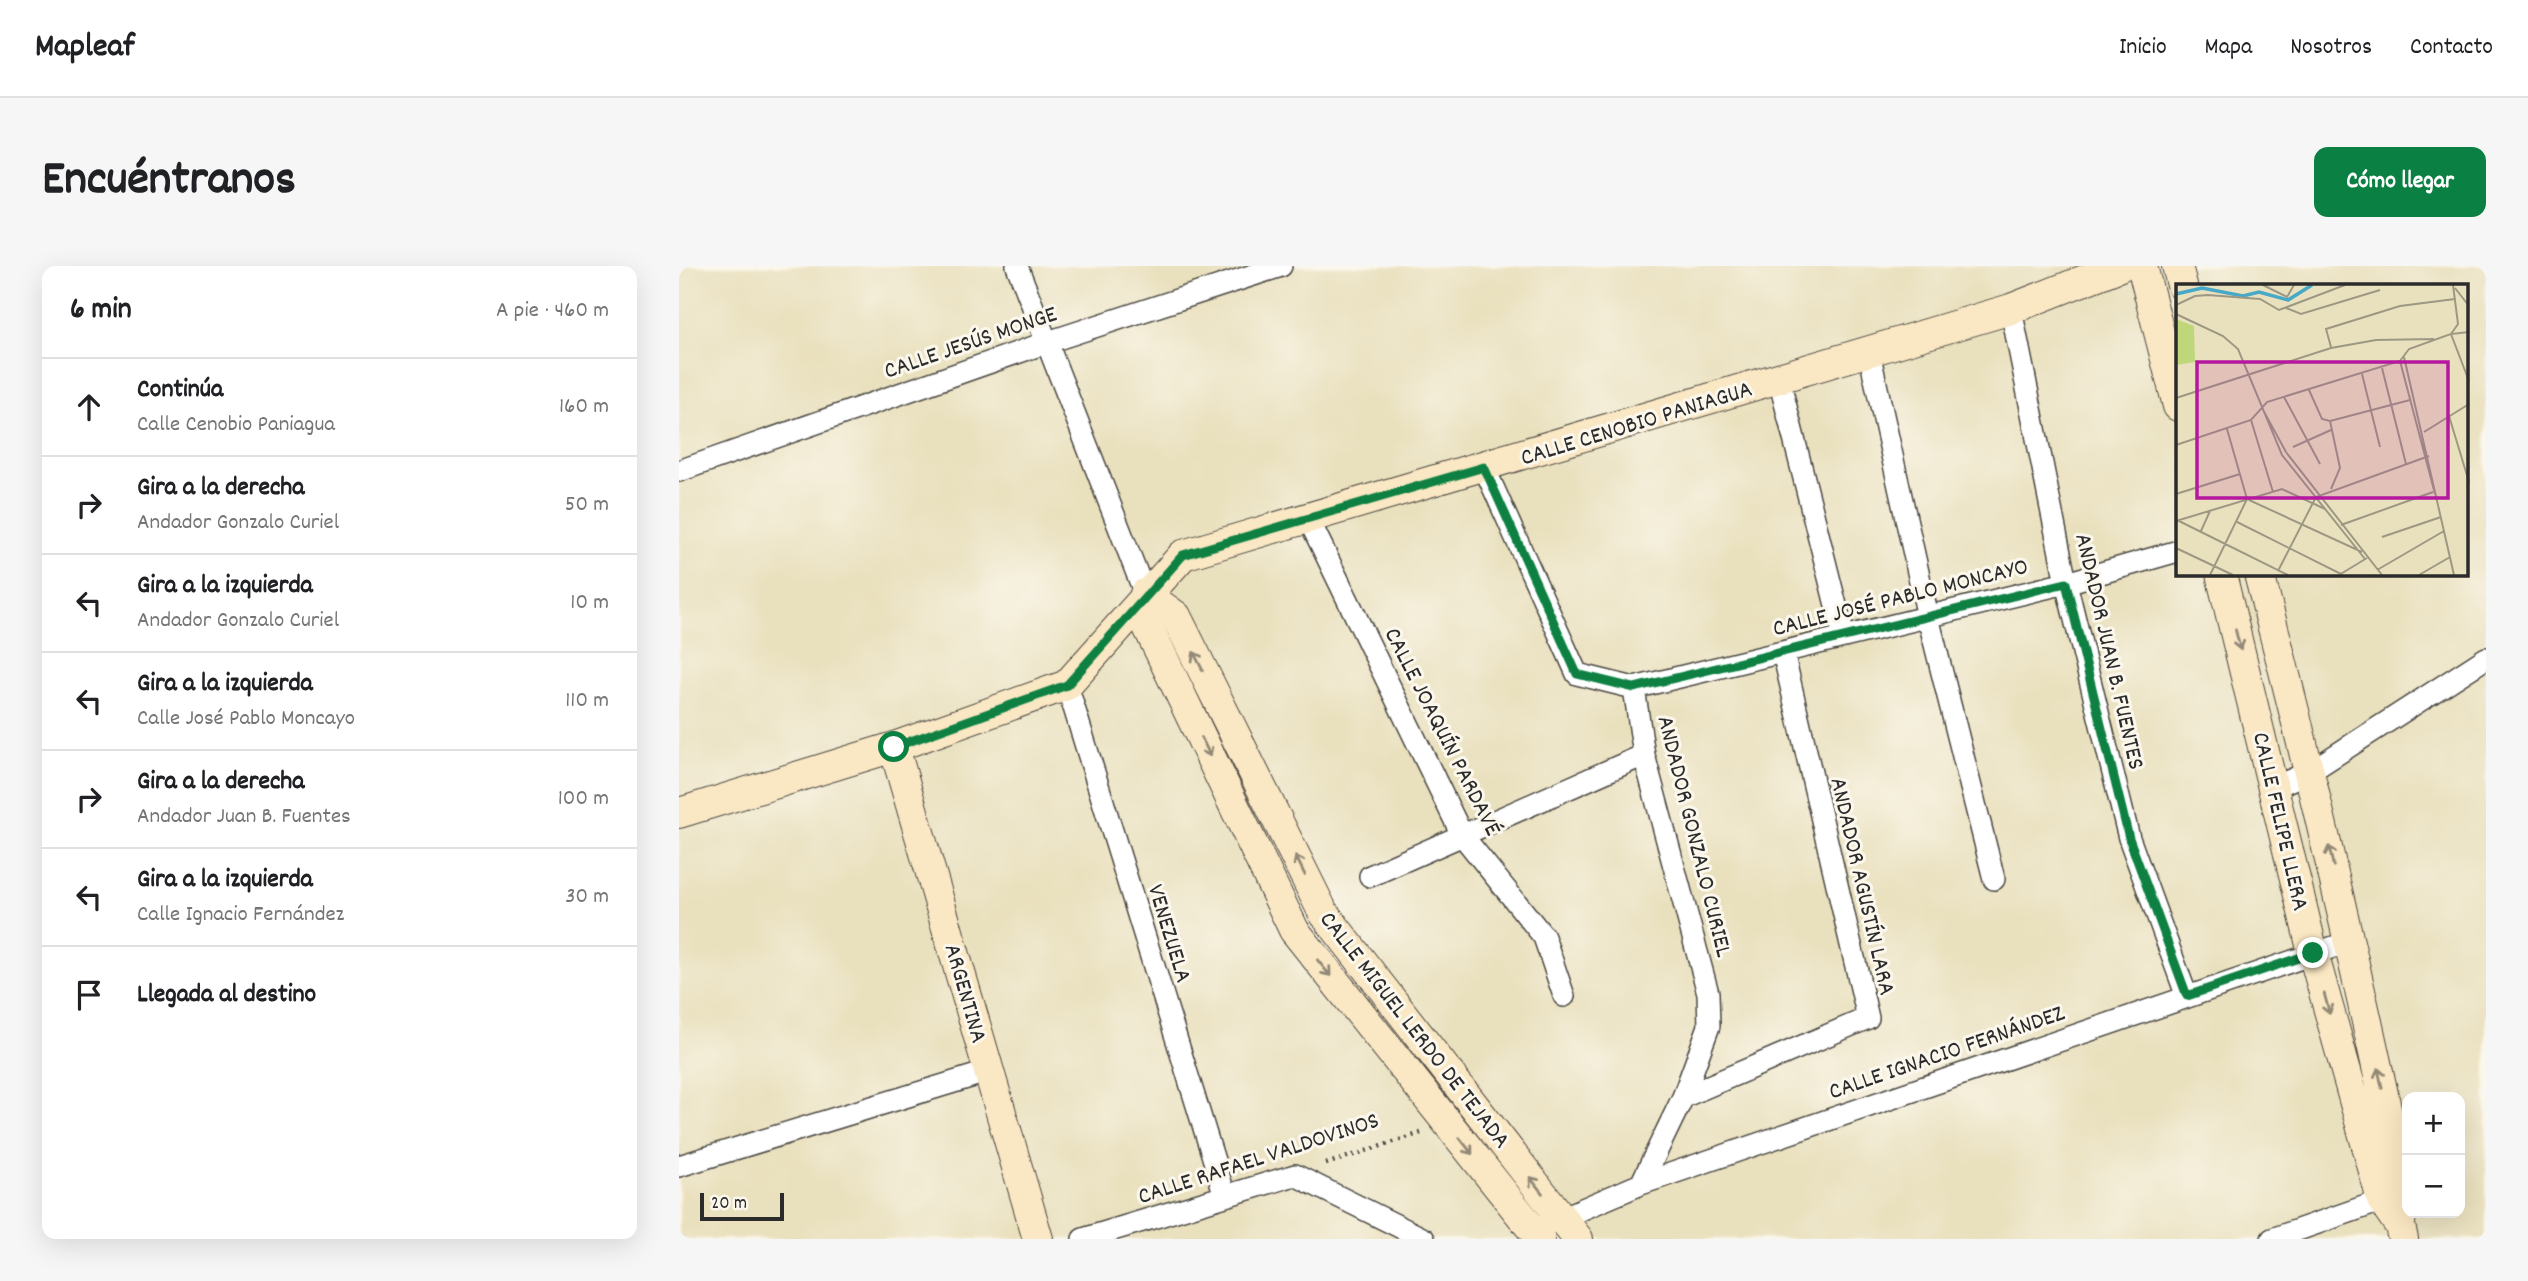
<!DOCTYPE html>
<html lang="es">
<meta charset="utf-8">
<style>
:root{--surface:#fff;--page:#f6f6f6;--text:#202124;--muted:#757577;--line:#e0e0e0;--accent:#0b8043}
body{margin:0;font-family:Dekko,sans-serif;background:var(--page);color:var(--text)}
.controls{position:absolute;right:21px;bottom:21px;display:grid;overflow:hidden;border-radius:14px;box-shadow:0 7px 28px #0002}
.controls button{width:63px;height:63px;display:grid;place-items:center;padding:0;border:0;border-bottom:2px solid var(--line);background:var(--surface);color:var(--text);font:35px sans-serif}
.scale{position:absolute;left:21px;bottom:18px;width:84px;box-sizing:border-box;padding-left:7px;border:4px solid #2b2b2b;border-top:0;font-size:19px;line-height:24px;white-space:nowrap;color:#2b2b2b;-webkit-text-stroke:5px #fbf7ec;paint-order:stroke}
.stop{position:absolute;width:21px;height:21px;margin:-16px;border:5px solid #0b8043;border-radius:50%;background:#fff}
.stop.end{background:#0b8043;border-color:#fff;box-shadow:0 2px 7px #0008}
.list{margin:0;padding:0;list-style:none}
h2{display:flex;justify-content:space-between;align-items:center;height:91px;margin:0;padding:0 28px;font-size:30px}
h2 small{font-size:23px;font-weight:400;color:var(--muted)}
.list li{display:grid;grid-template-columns:46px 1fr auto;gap:21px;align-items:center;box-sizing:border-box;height:98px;padding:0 28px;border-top:2px solid var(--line)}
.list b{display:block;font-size:26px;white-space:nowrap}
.list p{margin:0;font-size:23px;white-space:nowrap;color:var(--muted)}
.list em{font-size:23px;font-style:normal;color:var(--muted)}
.icon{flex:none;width:38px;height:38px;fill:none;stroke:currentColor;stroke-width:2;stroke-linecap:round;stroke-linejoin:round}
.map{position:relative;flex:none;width:1807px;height:973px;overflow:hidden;border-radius:14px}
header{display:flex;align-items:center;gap:42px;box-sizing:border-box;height:98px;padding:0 35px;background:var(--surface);border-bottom:2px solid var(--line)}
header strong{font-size:33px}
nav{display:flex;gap:38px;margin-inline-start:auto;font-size:24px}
.intro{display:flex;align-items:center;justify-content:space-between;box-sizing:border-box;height:168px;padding:0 42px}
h1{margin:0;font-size:49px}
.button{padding:18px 32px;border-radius:14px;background:var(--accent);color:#fff;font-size:24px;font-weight:700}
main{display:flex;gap:42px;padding:0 42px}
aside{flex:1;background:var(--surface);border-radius:14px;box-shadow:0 7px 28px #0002}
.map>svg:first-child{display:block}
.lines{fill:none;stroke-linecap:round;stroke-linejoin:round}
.street-casing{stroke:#484641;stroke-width:24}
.secondary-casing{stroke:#484641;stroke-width:32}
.path{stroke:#484641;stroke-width:4.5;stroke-dasharray:2 5;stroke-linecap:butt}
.street{stroke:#fff;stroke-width:21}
.secondary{stroke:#fae7c3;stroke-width:30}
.oneway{stroke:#928977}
.route{stroke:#0b8043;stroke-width:9}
.labels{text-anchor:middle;stroke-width:6;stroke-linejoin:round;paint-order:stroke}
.street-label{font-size:24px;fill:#2b2b2b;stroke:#fbf7ec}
.inset-river{fill:none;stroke:#47a9c7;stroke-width:3.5}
.inset-road{fill:none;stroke:#9d9883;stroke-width:2}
.view{fill:#b5179e;fill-opacity:0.15;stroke:#b5179e;stroke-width:3.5}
.inset-edge{fill:none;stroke:#2b2b2b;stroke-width:3.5}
</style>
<header>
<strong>Mapleaf</strong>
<nav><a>Inicio</a><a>Mapa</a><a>Nosotros</a><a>Contacto</a></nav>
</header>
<div class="intro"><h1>Encuéntranos</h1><a class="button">Cómo llegar</a></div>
<main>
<aside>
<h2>6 min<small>A pie · 460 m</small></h2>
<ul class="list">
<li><svg class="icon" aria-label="ahead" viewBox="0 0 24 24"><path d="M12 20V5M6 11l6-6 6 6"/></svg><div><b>Continúa</b><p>Calle Cenobio Paniagua</p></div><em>160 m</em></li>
<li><svg class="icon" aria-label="right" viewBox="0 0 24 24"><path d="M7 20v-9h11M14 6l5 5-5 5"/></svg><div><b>Gira a la derecha</b><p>Andador Gonzalo Curiel</p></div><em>50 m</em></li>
<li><svg class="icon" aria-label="left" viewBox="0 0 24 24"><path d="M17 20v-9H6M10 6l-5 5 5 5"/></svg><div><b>Gira a la izquierda</b><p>Andador Gonzalo Curiel</p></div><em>10 m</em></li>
<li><svg class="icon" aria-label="left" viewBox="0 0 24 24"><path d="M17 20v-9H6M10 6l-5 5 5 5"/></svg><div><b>Gira a la izquierda</b><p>Calle José Pablo Moncayo</p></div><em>110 m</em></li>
<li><svg class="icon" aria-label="right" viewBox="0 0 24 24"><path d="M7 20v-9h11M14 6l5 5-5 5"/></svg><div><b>Gira a la derecha</b><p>Andador Juan B. Fuentes</p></div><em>100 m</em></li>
<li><svg class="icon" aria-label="left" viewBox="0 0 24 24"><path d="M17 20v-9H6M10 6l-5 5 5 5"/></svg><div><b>Gira a la izquierda</b><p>Calle Ignacio Fernández</p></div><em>30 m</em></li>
<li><svg class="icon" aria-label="arrive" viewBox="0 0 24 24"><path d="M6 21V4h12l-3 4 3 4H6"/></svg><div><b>Llegada al destino</b></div></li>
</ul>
</aside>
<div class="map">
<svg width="1807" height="973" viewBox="0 0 1807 973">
<rect width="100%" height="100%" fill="#fbf7ec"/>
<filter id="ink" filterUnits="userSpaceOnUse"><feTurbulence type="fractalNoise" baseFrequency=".0143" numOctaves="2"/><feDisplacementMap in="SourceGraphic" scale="14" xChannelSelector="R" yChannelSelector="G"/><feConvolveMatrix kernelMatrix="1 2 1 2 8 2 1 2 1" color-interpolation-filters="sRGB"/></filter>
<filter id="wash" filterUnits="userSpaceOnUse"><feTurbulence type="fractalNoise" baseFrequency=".00686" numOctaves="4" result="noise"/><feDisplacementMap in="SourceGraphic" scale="28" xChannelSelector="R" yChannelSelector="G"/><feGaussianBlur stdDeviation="1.57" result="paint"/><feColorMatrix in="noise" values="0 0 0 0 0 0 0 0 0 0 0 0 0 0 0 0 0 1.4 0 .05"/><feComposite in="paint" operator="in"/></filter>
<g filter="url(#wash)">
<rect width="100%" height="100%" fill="#e9e0bd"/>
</g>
<g filter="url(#ink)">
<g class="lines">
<defs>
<path id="street" d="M338,0l128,328
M1332,43l55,274 63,255 58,159
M1190,86l59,265 66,262
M1100,113l65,258
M805,201l93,207 57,14 432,-105 112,-32
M0,205l369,-129 233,-76
M629,252l154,317 82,102 20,59
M388,419l158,511
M955,422l10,67 64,238 1,33 -26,71 -42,87
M1596,521l36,-16 175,-113
M691,610l274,-121
M1004,831l185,-79 -85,-366
M0,900l311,-95
M871,957l91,-39 710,-243
M404,973l212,-64 129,64
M1593,973l123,-43"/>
<path id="secondary" d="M1463,0l36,140
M1498,0l5,19
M1542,308l92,379 69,247 18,26
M1580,308c51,194 96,389 138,585l5,34 -2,33 3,13
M466,328l31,22 147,296 255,327
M466,328l3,33 146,303 246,309
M215,481l144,492
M0,547l215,-66 173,-62 116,-130 828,-246 109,-43"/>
</defs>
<use href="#street" class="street-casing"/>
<use href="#secondary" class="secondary-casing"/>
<path class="path" d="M647,898l95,-31"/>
<use href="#street" class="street"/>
<use href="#secondary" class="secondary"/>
</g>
<defs><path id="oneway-shaft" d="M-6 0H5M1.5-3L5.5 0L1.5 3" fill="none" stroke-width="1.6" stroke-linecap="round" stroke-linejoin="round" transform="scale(1.75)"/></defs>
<g class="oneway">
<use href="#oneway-shaft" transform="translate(1559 374) rotate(76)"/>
<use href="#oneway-shaft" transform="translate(519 395) rotate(-117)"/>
<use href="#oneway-shaft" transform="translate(527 481) rotate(64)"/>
<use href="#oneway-shaft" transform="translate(1652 590) rotate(-103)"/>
<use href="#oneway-shaft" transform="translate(621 599) rotate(-116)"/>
<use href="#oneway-shaft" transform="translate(645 702) rotate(51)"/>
<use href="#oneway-shaft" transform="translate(1648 738) rotate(75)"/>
<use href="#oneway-shaft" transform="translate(1701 812) rotate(-102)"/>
<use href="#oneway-shaft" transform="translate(787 880) rotate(52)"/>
<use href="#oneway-shaft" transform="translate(857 919) rotate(-128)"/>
</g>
</g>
<g class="lines" filter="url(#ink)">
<path class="route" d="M215,481l173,-62 116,-130 301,-88 93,207 57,14 432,-105 63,255 58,158 126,-43"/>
</g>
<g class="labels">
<g class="street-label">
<text transform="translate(291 75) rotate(-19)" y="8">CALLE JESÚS MONGE</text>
<text transform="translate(957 156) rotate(-17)" y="8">CALLE CENOBIO PANIAGUA</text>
<text transform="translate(1221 330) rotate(-14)" y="8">CALLE JOSÉ PABLO MONCAYO</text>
<text transform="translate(1432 385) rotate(77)" y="8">ANDADOR JUAN B. FUENTES</text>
<text transform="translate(765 465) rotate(63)" y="8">CALLE JOAQUÍN PARDAVÉ</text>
<text transform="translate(1603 555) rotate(77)" y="8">CALLE FELIPE LLERA</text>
<text transform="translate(1017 570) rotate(76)" y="8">ANDADOR GONZALO CURIEL</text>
<text transform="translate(1185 620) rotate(77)" y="8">ANDADOR AGUSTÍN LARA</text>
<text transform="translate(492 667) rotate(73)" y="8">VENEZUELA</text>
<text transform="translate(288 727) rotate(74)" y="8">ARGENTINA</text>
<text transform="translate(737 763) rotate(52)" y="8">CALLE MIGUEL LERDO DE TEJADA</text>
<text transform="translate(1267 785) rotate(-19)" y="8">CALLE IGNACIO FERNÁNDEZ</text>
<text transform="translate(579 891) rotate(-18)" y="8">CALLE RAFAEL VALDOVINOS</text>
</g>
</g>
<g transform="translate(1497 18)">
<rect width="292" height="292" fill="#e9e0bd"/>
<path d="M0,35l18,7 1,36 -19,3z" fill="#c0d67a"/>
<path class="inset-river" d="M0,10l26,-6 41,8 16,-4 29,8 24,-15"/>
<path class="inset-road" d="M87,1l24,12 7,-12M279,4l14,18M0,21l19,-9 13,-1 52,4 19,11 66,-25M110,24l15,6 79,-24M0,30l47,22 15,13 44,106 83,104M293,48l-18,2 18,47M155,63l-5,-18 74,-23 55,-7M228,73l50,218M224,77l35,133M206,84l24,96M186,90l18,73M133,106l13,29 8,2M108,113l36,67M0,114l155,-50 45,-8 58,-1M86,124l24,44 96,123M273,132l20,66M75,136l22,72M154,137l80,-21M154,137l10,47 -9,21M51,145l20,70M248,148l45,-28M0,161l75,-25 16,-18 133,-41 9,-12 42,-15 7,-10 -5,-39M117,163l38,-17M0,210l64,-20M73,216l113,52M0,237l106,-32 43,20M3,237l109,54M61,238l104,52M165,241l92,-33M25,247l9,-20M206,253l59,-20M0,264l57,27M201,286l67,-39M102,287l38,-74 113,-41M34,291l37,-76M163,291l28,-17M243,291l31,-18"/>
<path class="view" d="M21,78h251v136h-251z"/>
<rect width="292" height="292" class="inset-edge"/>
</g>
</svg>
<div class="controls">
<button>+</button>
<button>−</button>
</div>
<div class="scale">20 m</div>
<div class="stop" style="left:215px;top:481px"></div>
<div class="stop end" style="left:1634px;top:687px"></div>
</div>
</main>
